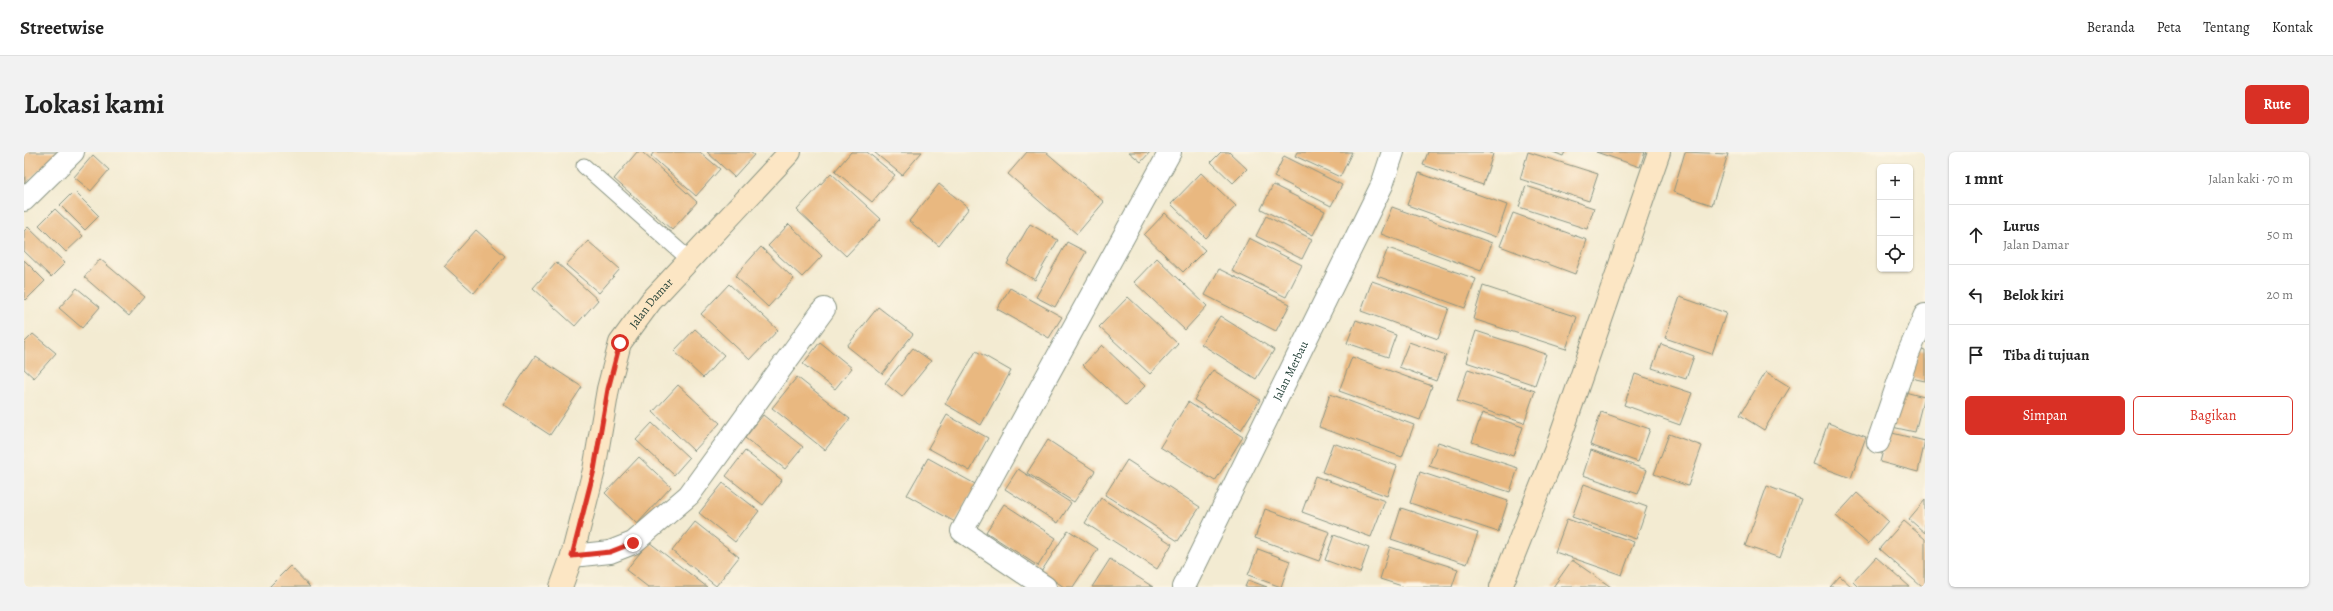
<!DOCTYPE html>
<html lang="id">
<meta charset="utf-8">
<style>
:root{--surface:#fff;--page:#f2f2f2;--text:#222;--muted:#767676;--line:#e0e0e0;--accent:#d93025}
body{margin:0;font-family:Alegreya,serif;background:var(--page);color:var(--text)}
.controls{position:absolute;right:12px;top:12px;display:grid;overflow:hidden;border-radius:6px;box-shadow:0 1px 3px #0004}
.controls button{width:36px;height:36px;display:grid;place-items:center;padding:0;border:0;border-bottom:1px solid var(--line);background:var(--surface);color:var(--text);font:20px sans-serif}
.stop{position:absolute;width:12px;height:12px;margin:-9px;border:3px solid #d93025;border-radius:50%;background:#fff}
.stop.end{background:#d93025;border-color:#fff;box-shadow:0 1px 4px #0008}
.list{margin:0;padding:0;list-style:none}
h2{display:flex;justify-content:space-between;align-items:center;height:52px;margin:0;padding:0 16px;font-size:17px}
h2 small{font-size:13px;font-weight:400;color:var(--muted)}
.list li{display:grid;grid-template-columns:26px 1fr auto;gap:12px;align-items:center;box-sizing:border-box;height:60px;padding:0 16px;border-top:1px solid var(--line)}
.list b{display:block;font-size:15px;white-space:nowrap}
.list p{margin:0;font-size:13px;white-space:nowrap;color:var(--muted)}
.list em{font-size:13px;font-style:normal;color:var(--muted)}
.actions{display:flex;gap:8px;padding:12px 16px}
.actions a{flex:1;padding:9px 0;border:1px solid var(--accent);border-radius:6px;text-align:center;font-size:14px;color:var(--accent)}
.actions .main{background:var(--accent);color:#fff}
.icon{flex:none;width:22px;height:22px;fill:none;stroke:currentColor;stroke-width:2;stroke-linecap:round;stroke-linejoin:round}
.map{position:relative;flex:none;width:1901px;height:435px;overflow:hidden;border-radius:6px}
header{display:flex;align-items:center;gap:24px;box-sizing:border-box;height:56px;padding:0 20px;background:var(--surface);border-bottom:1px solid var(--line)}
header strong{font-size:19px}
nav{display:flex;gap:22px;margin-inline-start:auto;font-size:14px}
.intro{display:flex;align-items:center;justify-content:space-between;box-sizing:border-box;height:96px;padding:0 24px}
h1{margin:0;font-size:28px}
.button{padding:10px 18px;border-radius:6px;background:var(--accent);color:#fff;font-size:14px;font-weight:700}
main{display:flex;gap:24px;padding:0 24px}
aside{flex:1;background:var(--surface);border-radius:6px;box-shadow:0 1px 3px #0004}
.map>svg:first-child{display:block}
.building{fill:#e9b880}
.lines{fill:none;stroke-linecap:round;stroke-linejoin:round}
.lane-casing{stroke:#899483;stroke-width:17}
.street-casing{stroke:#899483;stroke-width:24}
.secondary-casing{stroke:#899483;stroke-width:24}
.lane{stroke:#fff;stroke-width:15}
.street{stroke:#fff;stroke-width:22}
.secondary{stroke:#fce6c4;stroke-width:22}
.route{stroke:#d93025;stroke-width:5}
.labels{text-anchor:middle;stroke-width:4;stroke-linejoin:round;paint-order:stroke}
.street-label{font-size:12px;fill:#1f3d34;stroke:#fcf5e5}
</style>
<header>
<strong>Streetwise</strong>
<nav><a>Beranda</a><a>Peta</a><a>Tentang</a><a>Kontak</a></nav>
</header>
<div class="intro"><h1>Lokasi kami</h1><a class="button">Rute</a></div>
<main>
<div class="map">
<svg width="1901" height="435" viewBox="0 0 1901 435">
<rect width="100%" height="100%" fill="#fcf5e5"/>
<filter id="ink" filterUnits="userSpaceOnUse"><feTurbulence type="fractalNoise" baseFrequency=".025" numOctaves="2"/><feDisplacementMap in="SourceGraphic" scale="8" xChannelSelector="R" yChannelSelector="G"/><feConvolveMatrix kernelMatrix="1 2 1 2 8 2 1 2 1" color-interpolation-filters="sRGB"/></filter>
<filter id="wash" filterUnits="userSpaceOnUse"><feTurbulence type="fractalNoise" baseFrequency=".012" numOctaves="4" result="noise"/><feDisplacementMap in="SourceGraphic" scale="16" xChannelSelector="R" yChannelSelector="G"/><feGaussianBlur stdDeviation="0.9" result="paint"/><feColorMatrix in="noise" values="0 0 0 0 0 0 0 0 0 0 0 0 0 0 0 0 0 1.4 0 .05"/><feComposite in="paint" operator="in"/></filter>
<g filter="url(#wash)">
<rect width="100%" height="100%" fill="#f3ebd2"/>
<g id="blocks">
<path class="building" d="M0,0h34l-33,32z
M613,0h5l55,50 -25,28 -58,-51z
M630,0h46l20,17 -24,27 -45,-40z
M683,0h43l4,3 -20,22z
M827,0h16l28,23 -23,27 -37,-31z
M850,0h48l-20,23z
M1003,0h19l58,50 -27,32 -69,-60z
M1105,0h21l-9,10z
M1197,0h8l18,17 -14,14 -22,-21z
M1273,0h55l-12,25 -45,-21z
M1404,0h60l5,2 -10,31 -60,-20z
M1504,0l70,22 -9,27 -69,-22z
M1529,0h12l-2,4z
M1572,0h49l-5,15z
M1661,0l43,2 -16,51 -39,-13z
M69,3l16,15 -18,21 -17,-14z
M1260,4l58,29 -11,21 -57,-29z
M807,21l50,46 -35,37 -49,-46z
M1177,21l35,33 -30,32 -35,-34z
M1395,21l88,32 -11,32 -89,-32z
M915,32l30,24 -30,38 -30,-25z
M1249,33l52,26 -12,24 -52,-26z
M1502,34l68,22 -7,21 -68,-22z
M50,39l25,25 -14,14 -25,-25z
M1368,55l100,36 -11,28 -100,-37z
M31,57l28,27 -17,16 -27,-27z
M1141,61l40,37 -22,22 -39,-37z
M1489,61l74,27 -12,34 -75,-28z
M1242,64l46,23 -10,20 -46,-23z
M765,72l33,32 -20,21 -34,-31z
M1006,72l28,16 -23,40 -28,-16z
M4,75l37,36 -14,14 -27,-26v-20z
M452,78l29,26 -31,37 -30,-27z
M1225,86l53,27 -16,32 -54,-26z
M564,89l32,28 -21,24 -33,-28z
M1043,90l19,10 -31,55 -19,-10z
M737,95l33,32 -26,28 -33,-31z
M1364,96l88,31 -11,29 -88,-32z
M1133,106l50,48 -22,24 -51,-48z
M76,107l45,38 -16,19 -45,-39z
M0,108l21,21 -19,19 -2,-2z
M532,110l42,38 -23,26 -42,-38z
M1195,117l71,35 -14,27 -71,-36z
M1348,129l77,27 -11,31 -77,-28z
M705,132l49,46 -28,30 -49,-46z
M1459,134l94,31 -11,32 -93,-30z
M53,136l23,19 -18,21 -23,-20z
M986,136l52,29 -13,21 -52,-29z
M1104,145l50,47 -28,30 -51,-47z
M1656,145l46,16 -14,41 -47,-16z
M854,155l35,27 -31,40 -35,-28z
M1196,164l54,34 -18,29 -55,-35z
M1332,168l40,15 -8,22 -41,-14z
M671,177l29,26 -21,23 -29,-27z
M1452,179l70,23 -11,31 -69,-23z
M9,182l23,19 -22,25 -10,-9v-26z
M796,190l32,26 -17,21 -32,-25z
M1385,190l37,13 -10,26 -37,-14z
M1637,192l33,12 -8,23 -34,-11z
M1078,193l43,41 -19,20 -43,-41z
M889,196l18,13 -29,36 -17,-14z
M1894,197l7,2v30l-14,-3z
M952,199l35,20 -30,54 -36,-21z
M511,204l47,31 -32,48 -47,-31z
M1328,205l80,29 -12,34 -81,-29z
M1444,217l67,22 -11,32 -67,-22z
M1189,218l47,30 -19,30 -47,-30z
M1742,220l24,15 -26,43 -24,-15z
M1611,222l57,19 -12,32 -56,-20z
M773,225l53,42 -25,31 -53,-42z
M654,233l42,38 -26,28 -41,-39z
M1877,239l23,6 -9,35 -23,-5z
M1306,242l84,31 -12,32 -83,-30z
M1164,250l55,35 -28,44 -55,-34z
M1577,260l49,17 -12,33 -48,-17z
M1458,261l41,14 -10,29 -41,-14z
M739,263l40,32 -18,22 -40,-31z
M923,263l41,23 -18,33 -42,-23z
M628,271l37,35 -15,17 -38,-35z
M1804,271l38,14 -15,41 -38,-14z
M1864,280l37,9 -7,31 -38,-10z
M1645,282l33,12 -14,40 -34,-12z
M1024,288l47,31 -21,31 -47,-29z
M1414,290l80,26 -8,24 -81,-26z
M1309,291l64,23 -10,30 -65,-24z
M1567,298l56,20 -9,24 -55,-19z
M721,299l37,29 -19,25 -37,-29z
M615,305l32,30 -34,37 -32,-31z
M904,306l49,27 -22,37 -48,-27z
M1103,308l73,47 -22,34 -73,-46z
M994,317l53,34 -13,20 -53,-34z
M1396,320l88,29 -10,31 -88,-29z
M1291,324l70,25 -14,36 -69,-25z
M699,331l36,28 -24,31 -36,-29z
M1560,332l63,23 -11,32 -64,-22z
M1743,334l34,13 -21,59 -35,-12z
M1833,341l31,28 -20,23 -32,-28z
M1077,346l71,46 -15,25 -72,-46z
M1901,348v33l-16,-14z
M980,352l52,34 -18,28 -52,-34z
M1377,356l77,25 -11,31 -76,-25z
M1241,357l65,23 -11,29 -64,-23z
M1543,367l67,23 -12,33 -67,-23z
M1880,369l21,18v48h-3l-43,-38z
M671,370l44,35 -23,29 -44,-35z
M1044,378l30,19 -25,38h-9l-23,-15z
M1310,383l35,13 -9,25 -35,-13z
M625,390l58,45h-59l-22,-17z
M1366,395l68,22 -6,18h-47l-25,-8z
M1234,397l32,12 -9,26 -33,-12z
M1852,405l34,30h-52l-5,-5z
M1086,407l43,28h-61z
M1548,408l39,27h-58z
M266,414l20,21h-41z
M1816,424l12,11h-22z
M1224,428l19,7h-22z"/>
</g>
</g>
<g filter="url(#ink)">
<use href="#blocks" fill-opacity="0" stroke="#899483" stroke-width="1"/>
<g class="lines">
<defs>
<path id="lane" d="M560,14l106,94"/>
<g id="street">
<path d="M0,48l49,-48"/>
<path d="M1854,290l30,-88 17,-39"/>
<path d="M548,404l38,-4 23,-9 56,-48 135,-186"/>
<path d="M1021,435l-83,-56 208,-379"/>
<path id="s1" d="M1160,435l198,-402 11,-33"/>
</g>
<g id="secondary">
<path id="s2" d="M537,435l11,-31 22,-86 14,-81 12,-46 31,-42 139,-149"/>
<path d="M1477,435l58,-146 100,-289"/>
</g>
</defs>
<use href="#lane" class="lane-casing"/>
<use href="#street" class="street-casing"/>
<use href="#secondary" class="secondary-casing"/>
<use href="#lane" class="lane"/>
<use href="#street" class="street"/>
<use href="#secondary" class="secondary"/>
</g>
</g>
<g class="lines" filter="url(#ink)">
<path class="route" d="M596,191l-12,46 -14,81 -22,86 38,-4 23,-9"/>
</g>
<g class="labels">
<g class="street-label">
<text dy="4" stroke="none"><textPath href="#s2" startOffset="302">Jalan Damar</textPath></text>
<text dy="4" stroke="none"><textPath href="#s1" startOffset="241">Jalan Merbau</textPath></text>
</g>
</g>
</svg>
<div class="controls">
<button>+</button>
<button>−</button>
<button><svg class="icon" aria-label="locate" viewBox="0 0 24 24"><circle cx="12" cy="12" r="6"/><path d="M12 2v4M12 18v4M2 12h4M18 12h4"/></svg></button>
</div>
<div class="stop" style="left:596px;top:191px"></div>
<div class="stop end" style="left:609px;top:391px"></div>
</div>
<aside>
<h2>1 mnt<small>Jalan kaki · 70 m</small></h2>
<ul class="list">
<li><svg class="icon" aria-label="ahead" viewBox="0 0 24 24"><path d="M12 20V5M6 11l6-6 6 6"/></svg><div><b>Lurus</b><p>Jalan Damar</p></div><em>50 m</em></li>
<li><svg class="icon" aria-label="left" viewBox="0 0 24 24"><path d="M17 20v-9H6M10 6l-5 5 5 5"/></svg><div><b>Belok kiri</b></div><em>20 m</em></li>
<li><svg class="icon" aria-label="arrive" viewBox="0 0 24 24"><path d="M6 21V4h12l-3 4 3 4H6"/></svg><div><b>Tiba di tujuan</b></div></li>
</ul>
<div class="actions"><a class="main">Simpan</a><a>Bagikan</a></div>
</aside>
</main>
